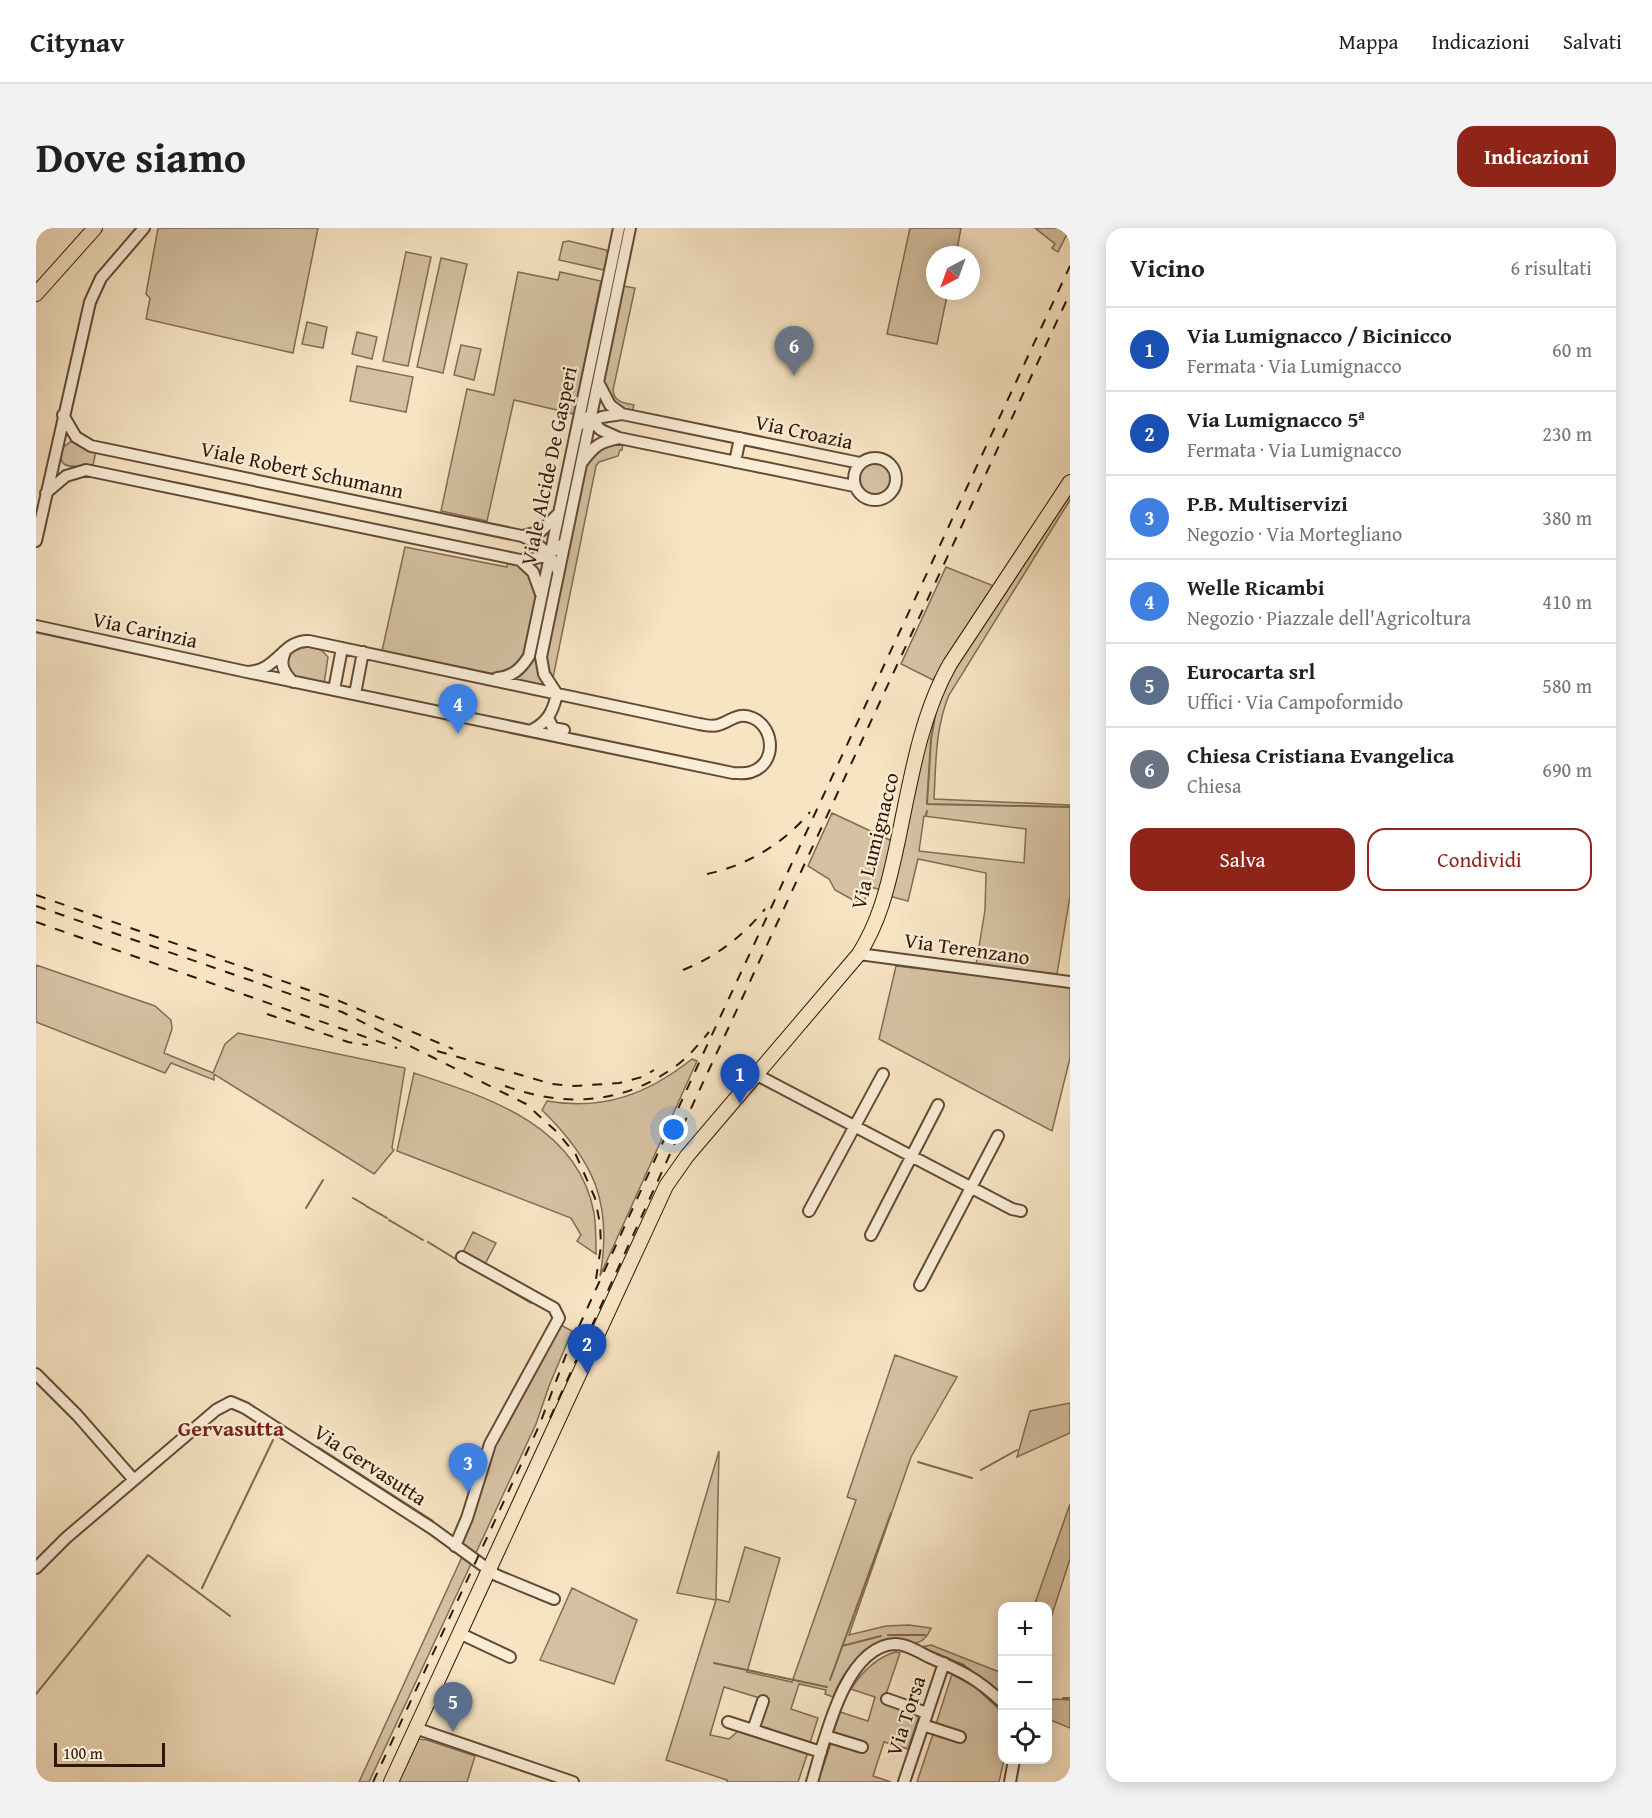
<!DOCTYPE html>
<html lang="it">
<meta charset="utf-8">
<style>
:root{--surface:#fff;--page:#f2f2f2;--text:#202124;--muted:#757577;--line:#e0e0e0;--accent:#8f2418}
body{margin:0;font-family:"Gentium Book Plus",serif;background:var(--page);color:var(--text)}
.controls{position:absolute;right:18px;bottom:18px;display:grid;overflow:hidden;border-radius:12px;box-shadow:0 3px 15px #0003}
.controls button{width:54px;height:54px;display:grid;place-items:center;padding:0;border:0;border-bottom:2px solid var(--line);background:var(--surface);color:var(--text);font:30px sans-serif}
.compass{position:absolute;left:890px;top:18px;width:54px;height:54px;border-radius:50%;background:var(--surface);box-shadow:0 3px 15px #0003;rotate:221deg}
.scale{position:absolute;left:18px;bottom:15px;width:111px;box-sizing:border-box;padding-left:6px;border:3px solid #301703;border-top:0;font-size:16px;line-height:21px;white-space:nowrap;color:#301703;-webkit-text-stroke:4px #faedd8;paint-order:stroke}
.you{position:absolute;left:638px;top:902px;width:21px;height:21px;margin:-15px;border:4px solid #fff;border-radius:50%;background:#1a73e8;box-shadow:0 0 0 9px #1a73e833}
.badge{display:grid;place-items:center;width:39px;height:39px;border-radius:50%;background:var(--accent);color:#fff;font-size:20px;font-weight:700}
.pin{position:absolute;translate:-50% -50px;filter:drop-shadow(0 2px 3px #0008)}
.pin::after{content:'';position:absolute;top:32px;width:21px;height:18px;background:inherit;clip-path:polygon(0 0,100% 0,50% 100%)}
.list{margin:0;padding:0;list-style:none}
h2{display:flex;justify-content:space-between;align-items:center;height:78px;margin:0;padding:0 24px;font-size:26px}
h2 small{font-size:20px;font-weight:400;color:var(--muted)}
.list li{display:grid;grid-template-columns:39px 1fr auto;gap:18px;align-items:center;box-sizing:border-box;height:84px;padding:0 24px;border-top:2px solid var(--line)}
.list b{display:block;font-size:22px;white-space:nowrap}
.list p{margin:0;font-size:20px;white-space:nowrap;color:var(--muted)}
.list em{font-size:20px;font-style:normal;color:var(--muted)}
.actions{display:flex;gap:12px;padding:18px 24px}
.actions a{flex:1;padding:14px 0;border:2px solid var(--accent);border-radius:18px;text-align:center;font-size:21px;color:var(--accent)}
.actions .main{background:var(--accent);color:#fff}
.icon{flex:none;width:33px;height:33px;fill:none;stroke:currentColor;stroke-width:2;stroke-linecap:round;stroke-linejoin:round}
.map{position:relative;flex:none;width:1034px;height:1554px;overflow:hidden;border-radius:18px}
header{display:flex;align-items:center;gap:36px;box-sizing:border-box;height:84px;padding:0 30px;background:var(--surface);border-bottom:2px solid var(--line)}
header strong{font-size:28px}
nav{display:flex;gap:33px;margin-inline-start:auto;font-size:21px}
.intro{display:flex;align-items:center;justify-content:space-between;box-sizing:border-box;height:144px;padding:0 36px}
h1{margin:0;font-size:42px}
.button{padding:15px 27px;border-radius:18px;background:var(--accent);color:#fff;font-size:21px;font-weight:700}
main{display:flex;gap:36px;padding:0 36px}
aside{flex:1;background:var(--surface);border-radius:18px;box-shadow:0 3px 15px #0003}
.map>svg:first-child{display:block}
.green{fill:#d5c1a2;stroke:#826c52;stroke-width:1.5;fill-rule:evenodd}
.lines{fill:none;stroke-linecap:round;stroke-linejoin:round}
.stream{stroke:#7f684f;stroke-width:2}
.minor-casing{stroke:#624a33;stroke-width:14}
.major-casing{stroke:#301703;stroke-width:16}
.minor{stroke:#faedd8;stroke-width:10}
.major{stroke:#f7e4c3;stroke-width:14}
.rail{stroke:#301703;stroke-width:2;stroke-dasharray:10 10;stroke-linecap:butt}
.labels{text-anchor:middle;stroke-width:4.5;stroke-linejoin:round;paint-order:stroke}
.street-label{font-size:21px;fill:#301703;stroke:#faedd8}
.neighbourhood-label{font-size:22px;font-weight:bold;fill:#7a1f14;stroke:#faedd8}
</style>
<header>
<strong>Citynav</strong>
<nav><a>Mappa</a><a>Indicazioni</a><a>Salvati</a></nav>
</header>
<div class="intro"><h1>Dove siamo</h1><a class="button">Indicazioni</a></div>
<main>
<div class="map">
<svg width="1034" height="1554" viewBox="0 0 1034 1554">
<rect width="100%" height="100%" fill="#f7e4c3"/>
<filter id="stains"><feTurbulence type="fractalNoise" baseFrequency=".00333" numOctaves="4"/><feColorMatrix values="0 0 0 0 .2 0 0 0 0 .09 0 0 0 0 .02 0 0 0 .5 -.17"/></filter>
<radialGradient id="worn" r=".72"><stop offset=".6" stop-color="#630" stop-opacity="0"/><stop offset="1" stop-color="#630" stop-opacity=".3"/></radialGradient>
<path class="green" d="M122,0h160l-25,125 -147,-34 4,-21 -4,-4z
M874,0h51l-5,27h-21v36h13l-11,53 -50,-10z
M999,0h35l-12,24 -6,-4 3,-4z
M527,14l6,-1 37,9 2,3 -4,17 -45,-10z
M370,24l25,5 -23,109 -25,-5z
M405,30l26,6 -24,109 -26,-6z
M482,44l40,8 2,-8 41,9 -27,133 -60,-14 -27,121 -46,-10 26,-122 27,6z
M587,58l12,2 -22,102c1,12 11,13 21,15l-2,7c-15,-6 -26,-16 -28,-34z
M271,94l20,5 -4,21 -21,-4z
M321,104l20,5 -5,22 -20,-5z
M425,117l20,4 -7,31 -20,-5z
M321,138l56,11 -7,35 -56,-11z
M34,214h5l21,8 -3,16c-15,-2 -36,8 -32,-17z
M587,215l-1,7h-2l-2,6 -19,6 -3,4 -43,212 -6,-10 -1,-15 38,-184c9,-19 20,-24 39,-26z
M823 251a16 16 0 1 1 32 0a16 16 0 1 1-32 0Z
M1034,262v10l-121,195c-14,34 -13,68 -15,104l136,6v91l-13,78 -81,-9 9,-55 1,-37 -68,-14 -10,42 -19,-5 44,-186 9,-25zM888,588l102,13 -2,34 -105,-12z
M369,319l102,20 1,-6c44,16 23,60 16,93 -4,8 -12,16 -21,19 -18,5 -97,-17 -121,-22z
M516,337l2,4 -17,88 11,30 -36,-8 10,-7z
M910,339l48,19 -61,94 -32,-16z
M269,418l16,4 7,7 -4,27 -31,-8 -7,-13c2,-12 8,-14 19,-17z
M796,585l60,28 -11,49 -10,-3 -9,18 -27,-15 -6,-11 -21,-13z
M0,737l119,41 16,14 1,9 -8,24 49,20 12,-29 13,-11 167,35 -13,80 2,2 -20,24 -160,-100v6l-43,-17 -6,10 -129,-51z
M860,738l174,20v72l-18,73 -173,-92z
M656,831l5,2 -97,215c13,-73 -6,-115 -58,-166l5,-9c56,10 101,-7 145,-42z
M378,845c73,24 164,52 180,140 2,13 2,28 2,41l-19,-13 4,-6 -10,-17 -174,-67z
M437,1004l23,11 -12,23 -22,-12z
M523,1096l13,7 -23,55 -13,38 -62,133 -12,-13 -1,-3 30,-89z
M859,1127l62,22 -46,80 -62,178 37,-9 23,-1 22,3c-11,27 -28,8 -48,13 -23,7 -42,34 -50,56l-8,-3 1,-4 -27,-6 -8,25 27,9 -8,25 -52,-18 8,-25 -42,-13 -14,48 19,4 9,-8 70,21 -10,30h-71v-2l-61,-20 50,-160 -39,-7 42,-142 -3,148 13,3 16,-55 35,11 -33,114 45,10 64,-182 -9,-3z
M1034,1175v30l-53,24 13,-46z
M1034,1276v55l-22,68 -1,-21h-13z
M426,1329l9,7 -102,218h-10z
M536,1360l65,32 -23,64 -74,-24z
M895,1417l71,28v23l-38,-31 -43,-18z
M859,1424l5,1 -17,50 36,13 -11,33 -24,-7 -11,34 18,6h-73l13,-39 31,9 -29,-18 7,-22 28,9 7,-24 -24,-8c11,-17 24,-31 44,-37z
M916,1446l23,13 27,25 2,48 -5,22h-82l16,-48 27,8 3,-10 -27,-8z
M1019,1471l15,1v28l-22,-9v-18z
M383,1511l8,1 48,16 -8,26h-70l19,-40z"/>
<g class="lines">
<path class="stream" d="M918,442l116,-175
M900,483l-5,28 -4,65 143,3
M890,587l1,-4
M317,970l12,7
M330,978l21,12
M270,980l17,-28
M353,992l34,20
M392,1014l31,19
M441,1043l54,32 3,-2
M282,1219l115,74
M882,1234l54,16
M945,1242l36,-20
M166,1360l71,-148
M852,1407h37
M806,1418l39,-10
M895,1424l33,13
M678,1435l113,24
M794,1452l61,-167
M0,1466l112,-139 82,61
M1027,1470h7"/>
<defs>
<path id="minor" d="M562,154l12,23 12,9
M27,187l13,22 15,9 431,90c17,8 29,17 36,35
M552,189l13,13 18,8 235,48
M549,196l17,-7 20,-3 238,49
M818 251a21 21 0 1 1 42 0a21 21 0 1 1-42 0Z
M547,233c12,-16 17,-19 36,-23
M699,234l5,-24
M10,265l20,-17 20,-6 434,90c19,-1 29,-4 44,-17
M487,308l18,-5 16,-16
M0,313l54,-239 11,-24 43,-50
M484,332l13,12 8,22
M0,398l211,46 486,101c6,0 12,1 18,-1 26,-8 24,-44 2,-54 -15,-7 -23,4 -35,7 -6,2 -12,0 -19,-1l-390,-83c-27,-1 -31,30 -62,31
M249,424c-6,12 -1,21 8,30
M461,450c15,-1 24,-9 32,-22l90,-428
M298,462l8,-42
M319,466l8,-42
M521,466l-13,-20 -3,-17 89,-429
M512,490l5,10 11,2
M496,502c16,-8 21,-19 25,-36
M823,726l211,28
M721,847l255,134 9,2
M773,983l74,-137
M835,1007l67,-130
M884,1057l78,-149
M0,1146l41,41 57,65
M419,1318l12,-28 23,-74 69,-126 -5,-10 -92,-51
M0,1340l30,-30 150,-128 15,-8 14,6 188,121 63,46 58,24
M423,1405l51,24
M851,1471l40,14
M692,1494l93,30
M887,1497l37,12
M379,1500l158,54
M717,1502l10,-29
M790,1508l36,11
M776,1554c12,-39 32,-136 83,-138 12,0 24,8 34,13 32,14 48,21 73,45
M868,1554l40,-119
M974,1554l4,-22"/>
<path id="major" d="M0,66l59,-66
M355,1554l275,-596 21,-30 172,-202c20,-32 28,-64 36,-100 14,-62 23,-134 55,-190l120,-182"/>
</defs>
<use href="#minor" class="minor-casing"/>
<use href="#major" class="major-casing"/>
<use href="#minor" class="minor"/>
<use href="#major" class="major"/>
<path class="rail" d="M671,646c41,-9 76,-30 103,-62
M0,667l301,105 116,49
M0,678l306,106 184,92 31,28 19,23 19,43 5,26 1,22 -5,33
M0,694l361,126
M647,742c34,-14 59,-33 82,-61
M231,786l81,28 20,3
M401,823l115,33 23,2 44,-3 23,-6 12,-7
M469,858c58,21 116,19 168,-18 14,-9 25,-23 36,-36
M514,1190l130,-286 390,-839
M337,1554l166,-356 27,-71 137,-301 367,-788"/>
</g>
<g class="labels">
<g class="street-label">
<text transform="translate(768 204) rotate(12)" y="7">Via Croazia</text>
<text transform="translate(513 238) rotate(-78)" y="7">Viale Alcide De Gasperi</text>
<text transform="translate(266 242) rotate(12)" y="7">Viale Robert Schumann</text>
<text transform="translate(109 402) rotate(12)" y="7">Via Carinzia</text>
<text transform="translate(839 613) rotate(-76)" y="7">Via Lumignacco</text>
<text transform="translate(931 721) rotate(8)" y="7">Via Terenzano</text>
<text transform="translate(334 1237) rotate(33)" y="7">Via Gervasutta</text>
<text transform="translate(870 1488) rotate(-72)" y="7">Via Torsa</text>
</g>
<g class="neighbourhood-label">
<text x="195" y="1208">Gervasutta</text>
</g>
</g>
<rect width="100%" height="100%" filter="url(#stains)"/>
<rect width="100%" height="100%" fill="url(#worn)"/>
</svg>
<div class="controls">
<button>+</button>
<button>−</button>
<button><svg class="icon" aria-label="locate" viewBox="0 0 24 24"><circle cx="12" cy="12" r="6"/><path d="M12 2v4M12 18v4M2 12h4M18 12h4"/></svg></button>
</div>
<svg class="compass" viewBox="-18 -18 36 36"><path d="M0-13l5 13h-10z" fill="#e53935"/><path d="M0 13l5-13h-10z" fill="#757577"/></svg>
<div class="scale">100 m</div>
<div class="you"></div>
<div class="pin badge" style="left:704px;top:876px;background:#1a4fb4">1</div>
<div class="pin badge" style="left:551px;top:1146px;background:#1a4fb4">2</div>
<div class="pin badge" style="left:432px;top:1265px;background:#3f7fe0">3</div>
<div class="pin badge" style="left:422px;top:506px;background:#3f7fe0">4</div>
<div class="pin badge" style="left:417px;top:1504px;background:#5c6f8a">5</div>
<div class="pin badge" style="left:758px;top:148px;background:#6b7280">6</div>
</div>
<aside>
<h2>Vicino<small>6 risultati</small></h2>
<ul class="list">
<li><span class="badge" style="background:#1a4fb4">1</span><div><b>Via Lumignacco / Bicinicco</b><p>Fermata · Via Lumignacco</p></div><em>60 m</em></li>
<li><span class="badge" style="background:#1a4fb4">2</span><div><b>Via Lumignacco 5ª</b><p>Fermata · Via Lumignacco</p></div><em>230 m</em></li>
<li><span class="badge" style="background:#3f7fe0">3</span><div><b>P.B. Multiservizi</b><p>Negozio · Via Mortegliano</p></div><em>380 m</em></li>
<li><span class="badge" style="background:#3f7fe0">4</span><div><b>Welle Ricambi</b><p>Negozio · Piazzale dell'Agricoltura</p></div><em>410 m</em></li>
<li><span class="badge" style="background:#5c6f8a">5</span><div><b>Eurocarta srl</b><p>Uffici · Via Campoformido</p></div><em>580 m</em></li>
<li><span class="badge" style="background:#6b7280">6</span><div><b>Chiesa Cristiana Evangelica</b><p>Chiesa</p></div><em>690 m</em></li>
</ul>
<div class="actions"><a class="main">Salva</a><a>Condividi</a></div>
</aside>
</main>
